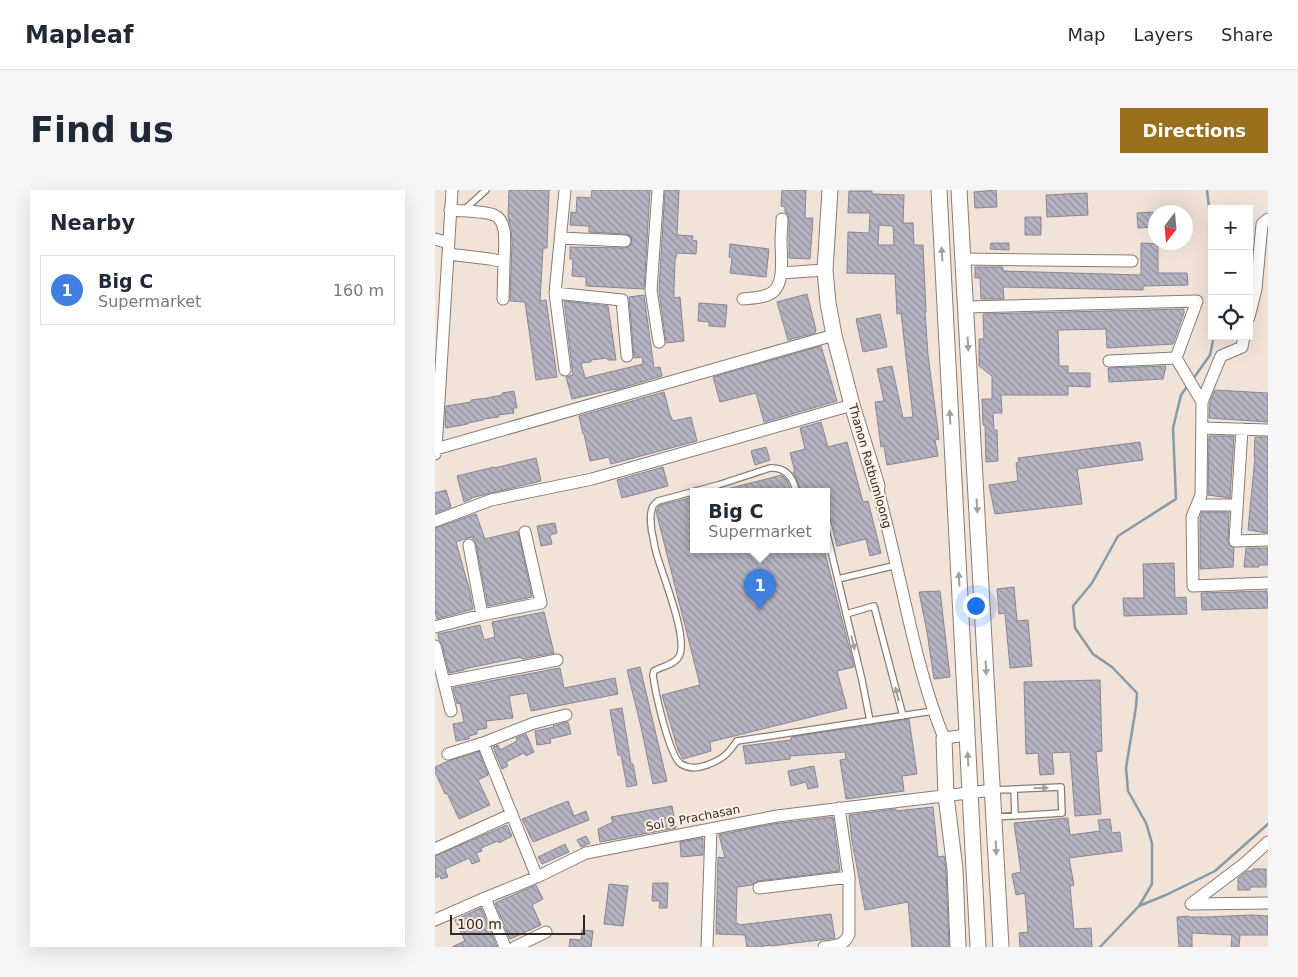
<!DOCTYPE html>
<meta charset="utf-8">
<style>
:root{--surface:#fff;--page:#f6f6f7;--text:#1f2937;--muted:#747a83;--line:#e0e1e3;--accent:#99701d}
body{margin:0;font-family:"DejaVu Sans",sans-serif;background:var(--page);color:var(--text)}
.controls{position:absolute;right:15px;top:15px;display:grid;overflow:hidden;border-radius:0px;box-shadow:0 5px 20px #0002}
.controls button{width:45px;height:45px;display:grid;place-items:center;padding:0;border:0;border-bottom:1px solid var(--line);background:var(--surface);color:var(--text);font:25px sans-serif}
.compass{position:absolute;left:713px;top:15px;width:45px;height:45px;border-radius:50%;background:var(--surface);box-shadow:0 5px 20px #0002;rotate:196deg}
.scale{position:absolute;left:15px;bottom:12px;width:135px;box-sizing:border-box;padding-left:5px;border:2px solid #302a26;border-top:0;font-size:14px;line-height:18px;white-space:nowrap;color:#302a26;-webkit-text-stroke:4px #fff0e6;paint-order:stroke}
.you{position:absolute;left:540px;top:415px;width:18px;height:18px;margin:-12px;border:4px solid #fff;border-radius:50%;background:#1a73e8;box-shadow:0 0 0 8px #1a73e833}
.badge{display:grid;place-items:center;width:32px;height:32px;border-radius:50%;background:var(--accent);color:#fff;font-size:16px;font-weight:700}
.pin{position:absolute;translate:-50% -41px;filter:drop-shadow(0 1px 2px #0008)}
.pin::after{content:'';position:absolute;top:26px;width:18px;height:15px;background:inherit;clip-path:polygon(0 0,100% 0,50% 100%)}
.popup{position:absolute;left:255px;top:298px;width:140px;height:65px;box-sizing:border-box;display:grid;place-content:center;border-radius:0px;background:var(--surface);filter:drop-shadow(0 1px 4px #0005);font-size:16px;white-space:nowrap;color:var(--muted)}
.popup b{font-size:19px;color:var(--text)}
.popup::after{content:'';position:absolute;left:50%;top:100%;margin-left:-10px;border:10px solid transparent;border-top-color:var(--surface)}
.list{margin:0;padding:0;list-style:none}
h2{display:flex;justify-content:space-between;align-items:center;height:65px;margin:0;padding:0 20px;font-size:21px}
h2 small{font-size:16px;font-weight:400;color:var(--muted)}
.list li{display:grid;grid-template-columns:32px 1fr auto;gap:15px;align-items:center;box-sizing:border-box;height:70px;margin:0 10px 10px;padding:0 10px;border:1px solid var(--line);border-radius:0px}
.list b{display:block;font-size:19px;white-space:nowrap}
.list p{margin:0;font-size:16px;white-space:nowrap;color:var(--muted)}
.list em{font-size:16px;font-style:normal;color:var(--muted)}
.icon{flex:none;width:28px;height:28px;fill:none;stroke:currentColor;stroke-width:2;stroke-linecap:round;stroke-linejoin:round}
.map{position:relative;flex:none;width:833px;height:757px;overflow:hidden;border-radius:0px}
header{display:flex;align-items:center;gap:30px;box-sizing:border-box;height:70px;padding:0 25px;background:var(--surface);border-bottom:1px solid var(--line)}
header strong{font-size:24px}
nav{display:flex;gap:28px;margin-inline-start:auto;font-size:18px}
.intro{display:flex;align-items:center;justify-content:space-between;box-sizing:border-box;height:120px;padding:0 30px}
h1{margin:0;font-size:35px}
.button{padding:12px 22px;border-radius:0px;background:var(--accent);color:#fff;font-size:18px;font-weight:700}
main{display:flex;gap:30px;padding:0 30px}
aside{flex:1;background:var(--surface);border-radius:0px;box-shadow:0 5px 20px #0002}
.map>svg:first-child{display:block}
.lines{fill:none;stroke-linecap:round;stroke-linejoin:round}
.stream{stroke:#889aa6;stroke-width:2.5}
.building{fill:url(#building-back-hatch);stroke:#888694;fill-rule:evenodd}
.lane-casing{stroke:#897c73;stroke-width:8}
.street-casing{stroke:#897c73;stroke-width:13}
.secondary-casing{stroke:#897c73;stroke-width:17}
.lane{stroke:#fff;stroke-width:5.5}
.street{stroke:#fff;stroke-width:11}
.secondary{stroke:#fff;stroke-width:15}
.oneway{fill:#a29f9d}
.labels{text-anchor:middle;stroke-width:4;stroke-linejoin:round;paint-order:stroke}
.street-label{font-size:12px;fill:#302a26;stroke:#fff0e6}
</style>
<header>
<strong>Mapleaf</strong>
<nav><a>Map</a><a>Layers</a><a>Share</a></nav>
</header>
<div class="intro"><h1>Find us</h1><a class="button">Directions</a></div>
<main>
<aside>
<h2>Nearby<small></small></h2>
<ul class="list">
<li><span class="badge" style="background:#3f7fe0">1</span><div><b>Big C</b><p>Supermarket</p></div><em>160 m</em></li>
</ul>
</aside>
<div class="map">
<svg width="833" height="757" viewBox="0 0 833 757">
<defs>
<pattern id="building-back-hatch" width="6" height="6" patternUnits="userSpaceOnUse" patternTransform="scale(1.25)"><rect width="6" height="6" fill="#b5b3c1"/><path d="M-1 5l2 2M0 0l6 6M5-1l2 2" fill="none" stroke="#94929d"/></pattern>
</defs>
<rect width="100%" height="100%" fill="#f2e3d9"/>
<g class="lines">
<path class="stream" d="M772,0l5,43
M758,189l17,-24 4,-19
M704,716l13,-22v-41l-6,-20 -18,-32 -2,-23 10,-61 1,-14 -25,-26 -19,-13 -18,-26 -2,-22 19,-23 26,-47 58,-37 -3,-71 8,-33 7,-10
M665,757l39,-41 27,-11 49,-24 53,-47"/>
</g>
<path class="building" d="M74,0h40l-2,58h-4l-3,53 6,-1 11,77 -21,3 -11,-78 -15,-1 2,-58 -1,-15 -3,-11z
M157,0h58l-6,99 -58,-3v-9l-14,-1 1,-17h-3v-12l55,1 6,-3 1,-3 -1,-5 -5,-3 -37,-2v-6l-19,-1 1,-13 5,1 1,-16 14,1z
M230,0h14l-2,45 16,1 -1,4 5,1 -1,13 -19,-1 -2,8 -1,27v10l6,-1 4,44 -18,2 -7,-53z
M347,0h24l-1,28h8l-3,41 -21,-1v-39l-1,-4 -3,-3v-5l-4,-1z
M561,0l1,17 -22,1 -1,-16z
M414,1h23v3l32,1 -1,28h10l1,22h9l3,67h-1l3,43 11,84 -4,1 3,16 -51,9 -3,-19 -3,1 -6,-45 9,-1 -7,-32 15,-3 11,52 10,-1 -12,-104 -4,1 -2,-40 -48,-1 1,-41 21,1 1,-20h-22zM444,35l14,1 1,19h-16z
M652,3l1,22 -41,2 -1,-22z
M718,22l1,15 -16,1 -1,-15z
M590,27h16v18h-16z
M556,53h18v7l-19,-1z
M706,53l17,1v29h29l1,12 -45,1v4l-140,-3 1,12h-23l-1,-21h-5v-11h28v4l138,4z
M295,54l39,5 -3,28 -36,-4 2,-15 -3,-1z
M372,104l9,36 -1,3 -27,7 -11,-38z
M209,105l10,73 6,-1 2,9 -47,14v-1l-43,10 -6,-22 7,-2 -9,-74 44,5 8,54h-8l-1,-2 -16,2v2l-10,1 4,15 58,-14 -1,-7 -8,1 -5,-61z
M264,113l28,2 -2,22 -16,-1v-4l-11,-1z
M749,119v4l-11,31 -66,4 -1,-19 -48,1 1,36h9v7h22v14l-22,-1v9h-67l1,18h-9l1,17h3l1,31 -12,1 -1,-37h-2l-1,-26h10v-23l-13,-10v-27h5l-1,-25z
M445,124l7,33 -24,5 -7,-33z
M386,156l16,55 -73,21 -8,-29 -36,9 -7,-25z
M731,176l-3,13 -54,3 -1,-14z
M780,200l53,3v29l-59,-4 1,-16z
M79,201l3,17h-4l1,5 -16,2 1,2 -16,2v1l-15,3v1l-22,4 -1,-4 1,-18 25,-4v-2l16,-2 15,-3v-2z
M229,202l6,23 3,6 18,-4 6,24 -86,23 -2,-7 -19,4 -6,-27h-1l-4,-18z
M386,232l7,25 19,-5 16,60 5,-1 13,52 -11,3 -4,-17 -29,7 -11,-43v-12h-25l-4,-11 -4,-8h2l-5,-19 15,-4 -5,-21z
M774,246h25l-4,62 -22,-3z
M820,247h13v96l-20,-3 7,-73h-1z
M705,252l3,18 -66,9 5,35 -87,10 -6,-29 29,-4 -2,-18 3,-1 -1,-4z
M331,257l4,13 -15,5 -4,-14z
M101,268l5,23 -70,17v1l-7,3 -7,-26 37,-9v1z
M228,277l5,19 -46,12 -5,-18z
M347,285l5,5 4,11h-64v-2z
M11,300l5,17 -16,6v-20z
M259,307v52h130l30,118 -17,4 10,37 -137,34 1,9 -28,8 -5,-9 -16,-55 38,-10 -44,-174 4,-6z
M767,322h27l-1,29 1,4 5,3 -1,19 -33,2v-51z
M41,324l9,25 33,-8 14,66 -44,9 -12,-62 -4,-7 -5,1 -11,4 14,50 3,17 -36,10 -2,-8v-83z
M120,333l2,10 -7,2 2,9 -11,2 -4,-20z
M811,358h22v17h-9v2h-15z
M739,373l1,35 11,-1 1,17 -63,2 -1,-18h21l-1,-34z
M579,397l3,34 11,-1 4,46 -22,2 -5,-55 -6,1 -2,-25z
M505,401l10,86 -16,2 -7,-47 -8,-40z
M832,401l1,17 -66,2 -1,-17z
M109,422l10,41 -32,6 -1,-2 -57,12v1l-15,3 -7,-29 -3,-4 -1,-6 42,-9 4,15 11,-3 -3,-15z
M205,477l27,114 -14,3 -12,-57 -14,-57z
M125,478l4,20 51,-10 3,16 -87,17 -4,-18 -18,3 4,22 -27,3 1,7 -10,2v4l-8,2v3l-13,2 -3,-17 11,-2 -4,-19 -3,1 -4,-16z
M665,490l2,71 -6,1 5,62 -26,2 -5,-64 -18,1 2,21 -14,1 -2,-22 -12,1 -2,-72z
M187,518l9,56h2l4,21 -10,2 -6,-32h-3l-8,-45z
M474,529l8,55 -15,2 2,15 -58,8 -6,-39 6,-1 -1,-7 -55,4v3l-44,5 -3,-18 48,-6v-3z
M133,532l3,12 -21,5 1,4 -14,2 -2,-14 19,-4 -1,-1z
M91,544l8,18 -8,4 -2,-3 -18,9 2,4 -6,3 -9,-22 5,-2 2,5 17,-9 -1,-3z
M44,562l9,23 -10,5 12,25 -31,14 -12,-26 -2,1 -10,-22v-5l13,-6z
M379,576l4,21 -10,2 -2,-7 -15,4 -3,-15z
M133,611l6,15 12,-5 3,9 -56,22 -11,-23z
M237,616l4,22 -76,14 -2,-13 15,-7 -2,-5z
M498,617l5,50 6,-1 2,14 3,77h-37l-4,-45 -43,8 -13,-69 -3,-26 47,-6v2z
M398,627l7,54 -82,10 -6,4 -15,2 -1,36 3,1v1l92,-11 4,24 -64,8v-1l-12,2h-12l-2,-12 -29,-1 2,-77 7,1 -6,-23 54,-11z
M633,628l2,17 30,-4 -2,-11 12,-1 2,14 8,-1 2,19 -53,7 5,27 -4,1 4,43 17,-1 1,19h-72l-1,-14 9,-1 -3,-39 -9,2 -4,-21 9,-2 -7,-49z
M72,635l5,11 -13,7 -1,-2 -17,7 1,3 -6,2 4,8 -8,3 -3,-6 -24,11 3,8 -7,2 -1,-3 -5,2v-22z
M151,646l4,7 -9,4 -4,-7z
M268,648v17l-22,2 -1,-15z
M130,654l4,8 -27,12 -4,-7z
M818,679h13v18h-16v3h-12v-12l9,-7h6z
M218,693h15l-1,25h-8l1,-7h-8z
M174,694l19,2 -5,40 -19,-2z
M101,695l7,14 -11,6 9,20 -31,14 -15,-36z
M46,718l16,39h-45l13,-6 -10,-21z
M817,725l16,1v19h-28l-1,12h-8l1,-12 -40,-2v14h-13l-2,-30 12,-1v1h18z
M147,740l11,1 -2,16h-22l1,-8 11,1z"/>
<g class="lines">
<defs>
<path id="lane" d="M29,20l22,-20
M361,301c-3,-14 -10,-24 -26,-23l-52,17 -60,16c-1,1 -5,4 -5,5 -4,8 -2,19 -1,27 2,6 2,13 4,19 5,20 35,91 22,106 -6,8 -16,8 -24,13l-1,4c2,16 16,81 28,89 8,5 18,4 26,1 16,-6 20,-10 30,-24l196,-30
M391,340l36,150 8,41
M403,389l59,-14
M411,424l28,-8 29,110
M579,599l1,27
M558,600l68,-3 1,26 -68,4"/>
<path id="street" d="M223,0l-7,100 8,52
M126,48l64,3
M0,49l14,4
M13,64l42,5 14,3c0,-13 5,-41 -10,-47 -7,-4 -34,-4 -44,-5
M528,69l169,2
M346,83l44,-3
M120,103l67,7 5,56
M68,109l1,-37
M308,109c9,-1 22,-1 30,-7 12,-10 8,-36 8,-50 0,-8 1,-16 1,-23
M531,117l231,-6 -21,57
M814,127l7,-28 6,-65 6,-5
M809,146l-2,11 -21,9 -19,46 -1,93 -9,22 1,69 75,-3
M741,168l26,44
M674,171l67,-3
M130,180l-10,-77 10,-103
M767,238l66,2
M807,239l-7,112 33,-1
M1,259l398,-114
M0,264l1,-5 16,-259
M442,296c7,26 13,52 19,78 14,59 25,118 48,174l23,-3
M762,315h40
M0,331l56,-21 101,-21 260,-74
M34,355l13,70
M0,437l47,-12 59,-12 -16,-71
M0,456l16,65
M9,492l113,-22
M48,553l54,134
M13,564l35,-11 51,-20 32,-8
M0,659l77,-35
M324,698l90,-11
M50,708l20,49
M756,714l53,-40 24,-22
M756,714l77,-1
M0,730l50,-22 52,-21 49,-24 191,-37 216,-26
M80,757l31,-15
M272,757l4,-118
M389,757c12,-1 21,-2 25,-13v-57l-10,-69"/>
<path id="secondary" d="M395,0l-5,80 3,33 6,32 18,70 25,81
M504,0l39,757
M524,0l42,757
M509,548l2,58 9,73 3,78"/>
</defs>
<use href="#lane" class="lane-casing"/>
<use href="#street" class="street-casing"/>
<use href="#secondary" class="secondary-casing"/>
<use href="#lane" class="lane"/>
<use href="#street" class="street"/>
<use href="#secondary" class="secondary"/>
</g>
<defs><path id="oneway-solid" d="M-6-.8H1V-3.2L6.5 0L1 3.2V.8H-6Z" transform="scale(1.25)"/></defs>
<g class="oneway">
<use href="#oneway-solid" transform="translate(507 64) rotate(-93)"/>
<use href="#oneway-solid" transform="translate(533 154) rotate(87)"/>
<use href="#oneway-solid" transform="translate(515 227) rotate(-93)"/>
<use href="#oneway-solid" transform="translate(542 316) rotate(87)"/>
<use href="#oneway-solid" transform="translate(524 389) rotate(-93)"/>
<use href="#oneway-solid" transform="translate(418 453) rotate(77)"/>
<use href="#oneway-solid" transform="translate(551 478) rotate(87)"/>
<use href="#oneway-solid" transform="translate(462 504) rotate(-104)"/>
<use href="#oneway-solid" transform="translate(533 569) rotate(-93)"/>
<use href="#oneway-solid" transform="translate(606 598) rotate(-2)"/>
<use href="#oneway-solid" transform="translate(561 658) rotate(87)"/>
</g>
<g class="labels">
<g class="street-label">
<text transform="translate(435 276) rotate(74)" y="4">Thanon Ratbumloong</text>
<text transform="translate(258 628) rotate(-11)" y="4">Soi 9 Prachasan</text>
</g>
</g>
</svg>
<div class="controls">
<button>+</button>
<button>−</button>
<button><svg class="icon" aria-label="locate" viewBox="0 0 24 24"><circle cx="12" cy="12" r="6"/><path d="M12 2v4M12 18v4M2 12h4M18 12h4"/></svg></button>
</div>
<svg class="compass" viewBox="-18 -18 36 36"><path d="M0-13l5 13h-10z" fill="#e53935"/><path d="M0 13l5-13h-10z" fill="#747a83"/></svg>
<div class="scale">100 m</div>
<div class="you"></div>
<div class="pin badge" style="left:325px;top:420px;background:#3f7fe0">1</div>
<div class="popup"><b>Big C</b>Supermarket</div>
</div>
</main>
